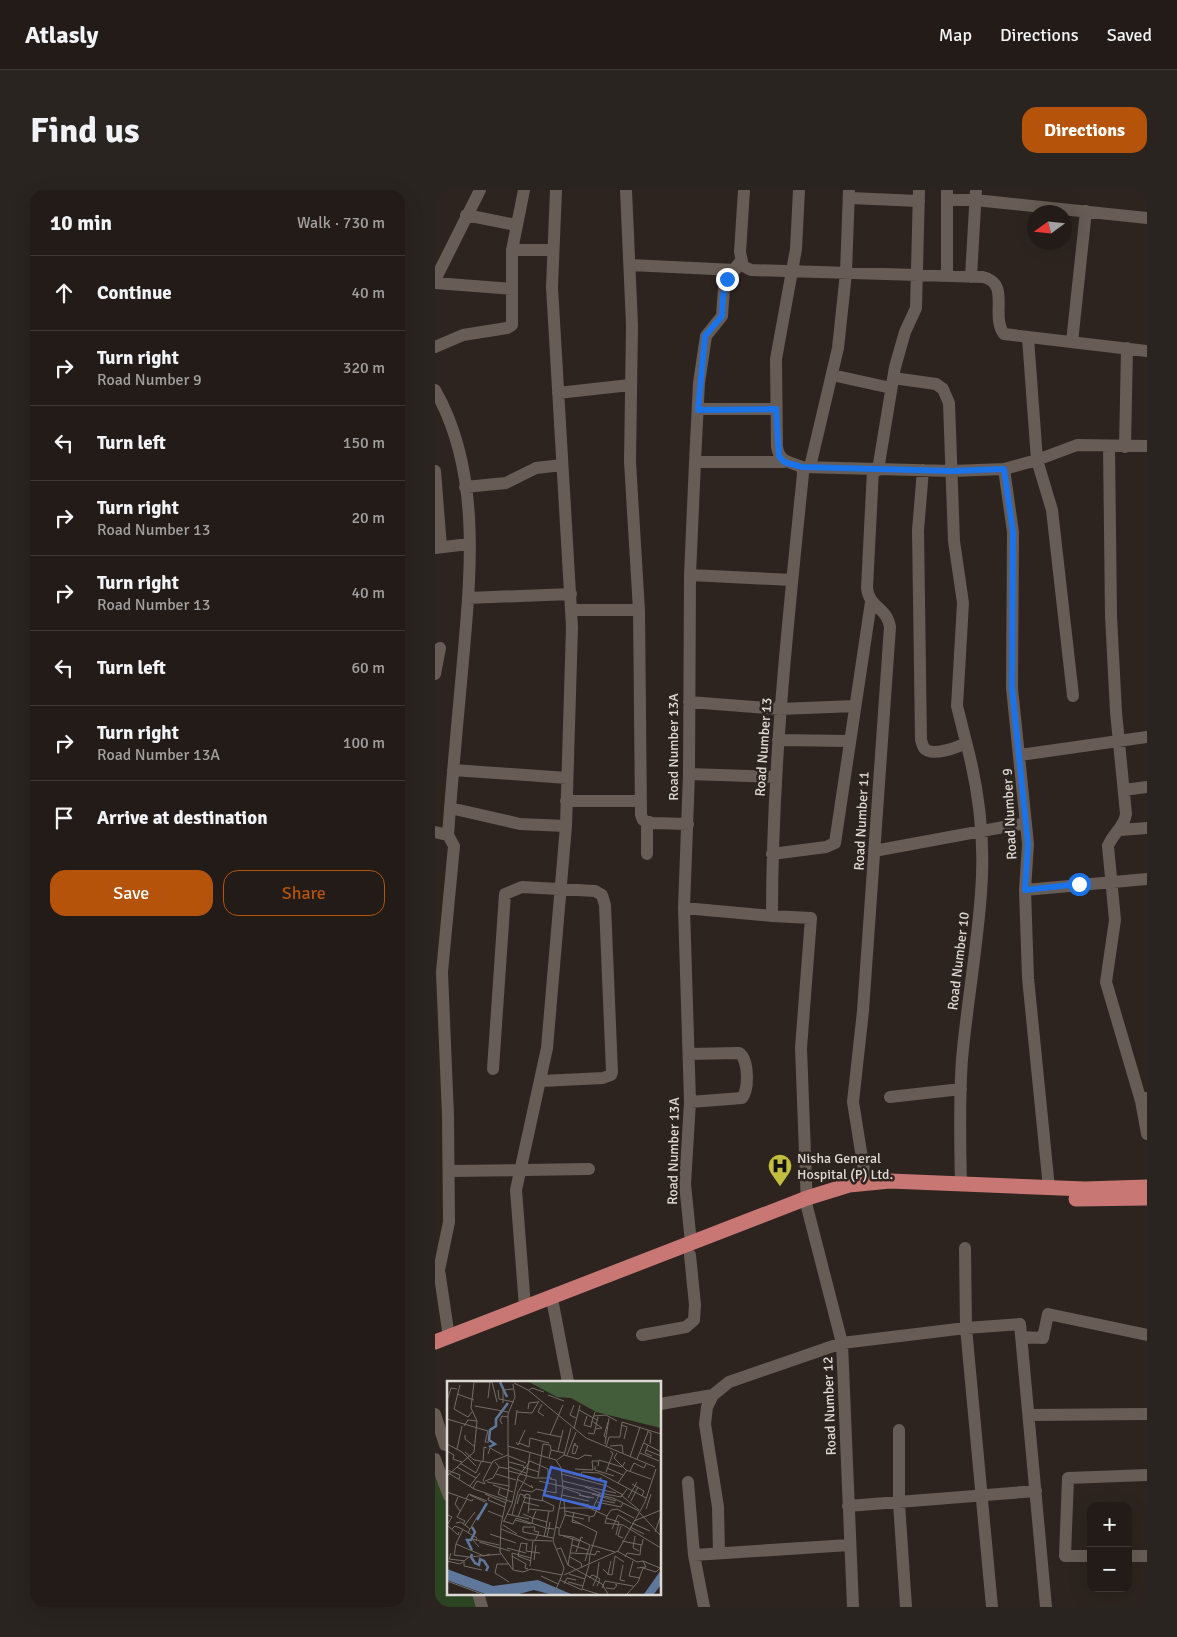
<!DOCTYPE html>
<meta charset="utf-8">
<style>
:root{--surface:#221b17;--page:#2a2420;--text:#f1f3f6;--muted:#a2a1a1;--line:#3f3936;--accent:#b45309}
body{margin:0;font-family:Signika,sans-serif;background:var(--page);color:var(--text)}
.controls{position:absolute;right:15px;bottom:15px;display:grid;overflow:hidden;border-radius:10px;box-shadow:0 5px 20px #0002}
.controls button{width:45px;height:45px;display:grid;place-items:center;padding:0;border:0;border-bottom:1px solid var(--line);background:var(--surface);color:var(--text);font:25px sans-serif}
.compass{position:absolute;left:592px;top:15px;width:45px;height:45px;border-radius:50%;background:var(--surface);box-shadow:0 5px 20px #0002;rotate:255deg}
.stop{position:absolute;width:15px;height:15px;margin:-11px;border:4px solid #1a73e8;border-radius:50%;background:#fff}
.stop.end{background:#1a73e8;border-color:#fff;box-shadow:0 1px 5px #0008}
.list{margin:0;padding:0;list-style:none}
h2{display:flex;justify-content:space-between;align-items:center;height:65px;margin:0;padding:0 20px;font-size:21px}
h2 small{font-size:16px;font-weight:400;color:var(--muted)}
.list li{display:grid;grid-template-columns:32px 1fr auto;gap:15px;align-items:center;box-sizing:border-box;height:75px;padding:0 20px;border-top:1px solid var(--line)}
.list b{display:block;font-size:19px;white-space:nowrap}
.list p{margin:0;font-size:16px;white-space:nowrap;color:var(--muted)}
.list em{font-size:16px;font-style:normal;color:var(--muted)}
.actions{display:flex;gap:10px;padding:15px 20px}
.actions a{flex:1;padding:11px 0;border:1px solid var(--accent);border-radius:15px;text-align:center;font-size:18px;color:var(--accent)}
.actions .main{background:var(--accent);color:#fff}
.icon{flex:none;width:28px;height:28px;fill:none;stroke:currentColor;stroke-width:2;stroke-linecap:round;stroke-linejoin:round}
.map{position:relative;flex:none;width:712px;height:1417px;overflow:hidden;border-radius:15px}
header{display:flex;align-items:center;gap:30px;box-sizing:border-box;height:70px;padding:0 25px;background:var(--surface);border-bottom:1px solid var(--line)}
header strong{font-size:24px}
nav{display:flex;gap:28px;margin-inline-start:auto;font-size:18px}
.intro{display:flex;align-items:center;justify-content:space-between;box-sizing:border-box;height:120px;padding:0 30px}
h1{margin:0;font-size:35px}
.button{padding:12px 22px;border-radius:15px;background:var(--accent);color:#fff;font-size:18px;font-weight:700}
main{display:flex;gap:30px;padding:0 30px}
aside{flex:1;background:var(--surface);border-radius:15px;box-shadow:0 5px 20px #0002}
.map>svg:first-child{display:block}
.green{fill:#2d4423}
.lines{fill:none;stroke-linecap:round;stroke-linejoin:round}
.minor{stroke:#675c56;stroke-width:12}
.highway{stroke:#c97774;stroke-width:15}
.route{stroke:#1a73e8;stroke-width:6}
.labels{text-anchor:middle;stroke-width:5;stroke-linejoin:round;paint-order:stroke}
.street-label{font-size:14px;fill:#dfd9d6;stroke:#2d241f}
.poi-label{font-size:14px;fill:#dfd9d6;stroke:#2d241f;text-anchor:start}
.inset-river{fill:none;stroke:#5f779b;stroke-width:2.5}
.inset-road{fill:none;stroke:#746c68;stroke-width:1}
.view{fill:#446ad8;fill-opacity:0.15;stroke:#446ad8;stroke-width:2.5}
.inset-edge{fill:none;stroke:#dfd9d6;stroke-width:2.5}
</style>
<header>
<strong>Atlasly</strong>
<nav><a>Map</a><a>Directions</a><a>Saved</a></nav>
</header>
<div class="intro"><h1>Find us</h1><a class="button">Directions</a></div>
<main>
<aside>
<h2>10 min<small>Walk · 730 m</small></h2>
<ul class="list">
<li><svg class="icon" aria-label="ahead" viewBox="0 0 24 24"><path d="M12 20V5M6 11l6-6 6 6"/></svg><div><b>Continue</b></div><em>40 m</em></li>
<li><svg class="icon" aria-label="right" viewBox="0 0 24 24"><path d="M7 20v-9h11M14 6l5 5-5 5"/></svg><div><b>Turn right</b><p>Road Number 9</p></div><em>320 m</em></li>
<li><svg class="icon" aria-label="left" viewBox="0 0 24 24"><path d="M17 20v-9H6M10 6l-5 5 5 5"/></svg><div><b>Turn left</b></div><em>150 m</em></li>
<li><svg class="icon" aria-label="right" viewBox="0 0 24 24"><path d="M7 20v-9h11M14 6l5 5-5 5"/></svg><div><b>Turn right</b><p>Road Number 13</p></div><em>20 m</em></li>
<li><svg class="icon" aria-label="right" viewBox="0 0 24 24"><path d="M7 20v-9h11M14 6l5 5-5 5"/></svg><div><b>Turn right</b><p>Road Number 13</p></div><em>40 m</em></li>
<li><svg class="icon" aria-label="left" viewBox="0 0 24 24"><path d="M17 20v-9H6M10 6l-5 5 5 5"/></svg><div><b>Turn left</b></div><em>60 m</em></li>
<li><svg class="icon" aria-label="right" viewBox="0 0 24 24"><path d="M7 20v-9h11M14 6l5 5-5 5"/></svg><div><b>Turn right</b><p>Road Number 13A</p></div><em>100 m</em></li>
<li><svg class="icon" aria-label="arrive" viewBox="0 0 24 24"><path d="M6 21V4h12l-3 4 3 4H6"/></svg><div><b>Arrive at destination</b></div></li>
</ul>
<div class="actions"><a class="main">Save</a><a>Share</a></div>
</aside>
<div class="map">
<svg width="712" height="1417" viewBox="0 0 712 1417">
<rect width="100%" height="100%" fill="#2d241f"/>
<path class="green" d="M0,1283l14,38v82h24l4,14h-42z"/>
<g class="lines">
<path class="minor" d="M191,0l6,135 -2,137 9,148 2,205 2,5 9,3 36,1
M309,0l-4,62 3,14 8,4 232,7c28,6 7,39 21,57l143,17
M364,0l-3,59 -20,110 1,88c3,16 12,14 25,20l1,7c-15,147 -31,294 -31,442l39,2 -10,130 6,159 35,136 11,264
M415,8l69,3
M513,10h27l172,18
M31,25l50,10
M77,60h41
M195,75l105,5
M512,85v-85
M536,87l5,-87
M0,90l45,-90
M0,93l77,6
M593,148l9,122 15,50 21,186
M637,152l14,-131
M0,157l28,-12 44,-7 5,-3v-75l12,-60
M397,185l59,13
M458,188l43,6 7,5 6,14 5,138 9,62 -6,103 9,36c-8,6 -35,15 -42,6 -2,-3 -2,-6 -3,-8l-3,-210 5,-60
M0,200c48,84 35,189 27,282 -5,54 -10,108 -14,163
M123,203l72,-8
M263,219h78
M674,256l2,170 5,96 10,102c-2,14 -13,19 -18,32l7,74 -9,62 35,119
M690,257l2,-99
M260,272h89
M367,277l150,4 52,-2 33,-9 40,-15 70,1
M375,277l28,-119 8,-75 3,-83
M569,279l9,63 -1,156 16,156 -3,46 3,88 21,210
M443,280l17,-103 10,-35 11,-24 3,-118
M0,281l6,76
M30,297l41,-4 30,-15 26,-3
M0,358l34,-4
M255,385l102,5
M33,408l103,-4
M137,420h67
M0,484l5,-26
M254,512l91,7 75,-3
M343,550l70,1
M585,565l127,-18
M18,580l114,8
M254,584l87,3
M689,600l23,-3
M131,611h74
M15,618l70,16 46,2
M212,632v32
M685,640l27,-2
M0,642l13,3 6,11 -12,126 6,144 1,106 -10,48 10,67
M439,661l152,-28
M337,664l54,-7 9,-4 36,-241
M590,700l122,-11
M249,718l88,8
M254,864l50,-1c10,6 10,37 3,45l-52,4
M58,879l12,-175 17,-7 73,4 7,4 3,10 7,167 -1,3 -8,3 -61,3
M455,907l71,-8
M711,908l-5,3 6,33
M14,981l140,-2
M431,993l-13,-81 10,-91 27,-384c-3,-20 -21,-19 -23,-39l6,-118
M526,995c-1,-42 -2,-84 1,-126 5,-55 15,-110 19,-166 4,-49 -2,-103 -15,-151
M256,1053l-6,-59 5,-82 -6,-194 5,-134 1,-199 5,-113 4,-79 7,-47 16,-20 2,-28 3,-9 13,-17
M530,1058l1,80 26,279
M118,1114l15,78
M90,1117l-9,-117 31,-142 19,-222 6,-199 -20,-340 4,-97
M207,1145l44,-8 8,-7 1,-15 -5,-50
M586,1147l22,1 5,-24 99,21
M225,1214l53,-9
M0,1224l10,31
M594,1225l118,-1
M464,1240v73l7,104
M0,1269l14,37
M253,1292l6,73 10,52
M413,1316l188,-15
M284,1363l-1,-46 -13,-83 2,-17 6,-12 16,-13 113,-39 124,-15 54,-4 26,283
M259,1365l155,-10
M656,1366h-26l3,-78 79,-3
M693,1366h19
M43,1403l4,14"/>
<path class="highway" d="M641,1009l71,-1
M0,1152l372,-144 42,-13 41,-4 195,8 62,-2"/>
</g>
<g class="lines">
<path class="route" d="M292,89l-4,18 -1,19 -17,20 -7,74 78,-1 3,47 5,6 18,5 150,4 52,-2 9,63 -1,156 16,156 -3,46 54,-6"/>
</g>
<defs>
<symbol id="hospital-pin" viewBox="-11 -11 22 30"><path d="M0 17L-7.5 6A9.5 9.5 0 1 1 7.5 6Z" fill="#c3bd3e" stroke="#2d241f"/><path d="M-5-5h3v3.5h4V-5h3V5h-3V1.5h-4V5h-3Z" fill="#111"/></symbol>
</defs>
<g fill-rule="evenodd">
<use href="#hospital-pin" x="331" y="962" width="28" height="38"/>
</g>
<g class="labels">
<g class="street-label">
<text transform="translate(238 557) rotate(-90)" y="5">Road Number 13A</text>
<text transform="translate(328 557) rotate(-86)" y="5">Road Number 13</text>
<text transform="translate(574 624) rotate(-93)" y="5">Road Number 9</text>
<text transform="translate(426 631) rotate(-87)" y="5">Road Number 11</text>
<text transform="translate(523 771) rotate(-83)" y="5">Road Number 10</text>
<text transform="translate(238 961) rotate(-89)" y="5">Road Number 13A</text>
<text transform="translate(394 1216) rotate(-92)" y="5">Road Number 12</text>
</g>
<g class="poi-label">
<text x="362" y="973">Nisha General<tspan x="362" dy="16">Hospital (P) Ltd.</tspan></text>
</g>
</g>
<g transform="translate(12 1191)">
<rect width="214" height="214" fill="#2d241f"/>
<path d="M82,1h132v46l-65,-16 -25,-14 -14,-1z" fill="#435c39"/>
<path d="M0,188l46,17 45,-6 33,14h-22l-15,-4 -15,4h-34l-38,-14zM214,189l-1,16 -6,8h-10z" fill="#5f779b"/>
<path class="inset-river" d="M53,1l7,15M42,66l6,-3 -6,-4 1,-10 6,-4v-7l12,-16M30,139l10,-17M25,146l3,5 -4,8h-4l5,10M25,173l-1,3 4,6 4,2 1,-6 4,2 4,6 -2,4"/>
<path class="inset-road" d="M28,1h17M45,1l5,20M67,2l14,7 58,48 69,29M66,3l2,13 -7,17v32l48,14 5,8 2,20 -10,53 11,27 -2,7M13,4l-6,24 14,8 4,-5M51,9l1,9 15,3M82,9l3,-2 12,4M10,13l17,6M101,14l16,6M41,17l2,-16M0,20l4,-13 6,1M56,22v-13l10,-1M95,23l-4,8 6,4M127,24l-4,10 6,3M28,25l33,6M81,28l1,-6 9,-1M132,29l18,10M70,31l15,1 7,-12M140,35l-3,9 7,2 1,-6M147,35l12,-1 11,6M0,38l41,12 -3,11h4M55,43l-2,-4 2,-4 6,1M68,44l2,-15M174,44l6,2 -3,12M17,45l4,-6 9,1M127,48l6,-24M148,48l7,-1 -10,-7 3,-9M200,50l4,2 -1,11M90,51l24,5M141,52l6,1 4,-17M18,54v4l10,8M103,54l13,-30M159,57l-2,-2 4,-14M69,61l2,3 7,-15M72,62l10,4 1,-9 19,5M197,62l17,9M0,63l15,8 14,14M158,63l4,-26M127,64l-2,8 3,1 3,-8h-1l-2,-1h-1l1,-2v2M201,64l-3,8 7,3M61,65l1,41 -8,38 -1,27 13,18 10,2 8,-3 31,6M163,65l12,-1 1,8M159,66l3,-10h11l2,-15 39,12M10,68l5,-23M199,69l15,6M0,70l7,4 -1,4 9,3M111,70l5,-21M18,71l9,8 18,3M170,72l-3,5 12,12 25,9M193,72l19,8M41,73l2,-6 13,7M117,74l14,4 7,-4 7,1M120,74l9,-23M62,75l17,7M183,76l10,-30M102,77l2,-8 13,3M190,78l11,-27M110,79l7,-5 7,-27M83,80l18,8v9M36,81l1,-15 3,1M48,81l4,5 10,2M62,81l15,4M13,82l16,10 5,-11M148,85v4l19,6M151,85l1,-6 23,7 3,-5M10,86l19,11M62,86l17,6M76,86l16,5M160,87l16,7M128,88l18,1M0,89l13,5 -1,4M146,89l-1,-9h6M62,90l26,7h17M115,90l18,5 2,-4 17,1 47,25M183,90l4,-8 10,5 2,-4M0,91l27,17 38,13M159,91l7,-19 -3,-2M49,93l20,6M115,93l45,12 16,9M0,95l27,-24 3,-31 -6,-13 3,-26M134,95l14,4 7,-2M91,96l5,-33 7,1 1,5M70,98l16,9 -2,-3M38,100l8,-3 6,-11M92,100l74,17 26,13M116,100l16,4M40,101l22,4M171,102l9,-13M185,103l12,7 -2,5M46,104l20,7M132,104l37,8M23,105l10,-13M138,106l15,6M26,107l4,-7 8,3 -2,-4 10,-19 15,-6M53,107l-2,6 9,4M117,107l17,6M98,108l-3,11 12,6 -1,5h-4M74,109l11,2 4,-3 20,4v-13l-6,-1M0,111l25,9 1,-2M38,113l21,9M145,113l24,7M23,114l15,7M115,114l27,6M174,114l18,15M11,116l-3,7 5,7M42,116l-1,3 17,7M76,116l20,4M77,116l2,-3 4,1 -2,18M143,117l-11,-3 15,3M181,117l9,-16M19,118l3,-5 18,7M116,119l26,5M153,119l15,3M184,120l7,-14M76,121l16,4M150,121l24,5 2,-4M70,123l3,-10 6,2M112,127h30l18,8 -2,7 18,2 38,23M82,128l20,2 -3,16M199,128l5,-15M145,129l8,-17 21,4 6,-8M41,130l15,6M118,130l24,5M127,131l-2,10 9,2M192,131l22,24M60,133l22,5M76,133l10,4 3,-7M1,134l4,2 -5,8 11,10 1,-3M65,134l6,-23 8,-14 4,-25M118,134l19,4M160,135l4,-6 6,-1 17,9M71,136l7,-19M159,137l13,4 -3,13M68,139l16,4M126,139l24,12 -7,22 5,1 2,-4 3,1M56,140l10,3 3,-6 30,10M57,140l8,-17 6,-27 12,-16M187,140l27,-11M142,141v-5l5,-1 6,-14M9,142l5,-1 9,7 -2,4M185,142l18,8M16,143l2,-3 -8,-4 10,-18M85,143l1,-6 14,4M18,144l10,-13M56,144l14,9M174,145l-3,10 5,2M109,146l3,1v7l14,2 -5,28 34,19 6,10M183,146l14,7M113,147l5,-13 -1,-14 -3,-2M5,148l3,-3 7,3 15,9 -1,3M16,148l-7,15 28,12 6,-2M23,148l9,-15M54,148l27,11 24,1M165,148l6,-14 13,8M76,151v-5h12l-1,4 5,1 -4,9M76,151l30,6M208,151l6,-17M43,153l26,9M116,155l16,5M188,155l-2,12 6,3M97,156l2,-9 8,1M100,156l3,-15M126,156l17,8 -5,16M175,160l20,4 1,-6M32,161l31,9M80,162l-1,8 14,2M9,163l-2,11 15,2M80,163l-6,-1 -3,13 13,5M125,164l16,5M144,164l24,7M32,166l-7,-8 27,6M60,167l19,5M110,168l4,-1 7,17M170,170l20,11 6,-1 17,7 -4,4 -13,-4 -5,14 -11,12M129,171l5,-15 2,1M4,172l-2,6 16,2M124,172l19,1 -1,10M65,175l14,8 -1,4 3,1M123,176l11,6 1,4M178,176l2,-4 13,2 1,-10M87,179l2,-15M0,180l13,3 9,-7 32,-3M186,180l-4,15 11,2M17,181v4l18,4M62,183h-12l-2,9 14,9M142,184l-7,24 16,5M176,184l-3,15 5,1M83,185l3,-25M190,187l9,-1 -3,-6M66,188l-1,-16 19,5M156,188l5,5 3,-13M122,193l16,5M160,193l5,1 3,-19 9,6M117,194l54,-24 27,-49 11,-33M94,195l17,8M142,197l3,-3 5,2 2,-15M113,199l22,10M0,200l35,13M121,201l15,4M117,203l3,-6 9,2M146,205l4,-9 3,2 -3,7M155,207l3,-7 28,5M159,207l8,1 3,-4 -2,-1M107,213l8,-19"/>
<path class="view" d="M104,86l55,15 -7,27 -55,-14z"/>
<rect width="214" height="214" class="inset-edge"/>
</g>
</svg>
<div class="controls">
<button>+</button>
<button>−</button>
</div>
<svg class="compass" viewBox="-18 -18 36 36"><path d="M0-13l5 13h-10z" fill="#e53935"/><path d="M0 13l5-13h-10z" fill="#a2a1a1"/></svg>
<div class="stop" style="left:644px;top:694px"></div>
<div class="stop end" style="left:292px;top:89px"></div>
</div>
</main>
